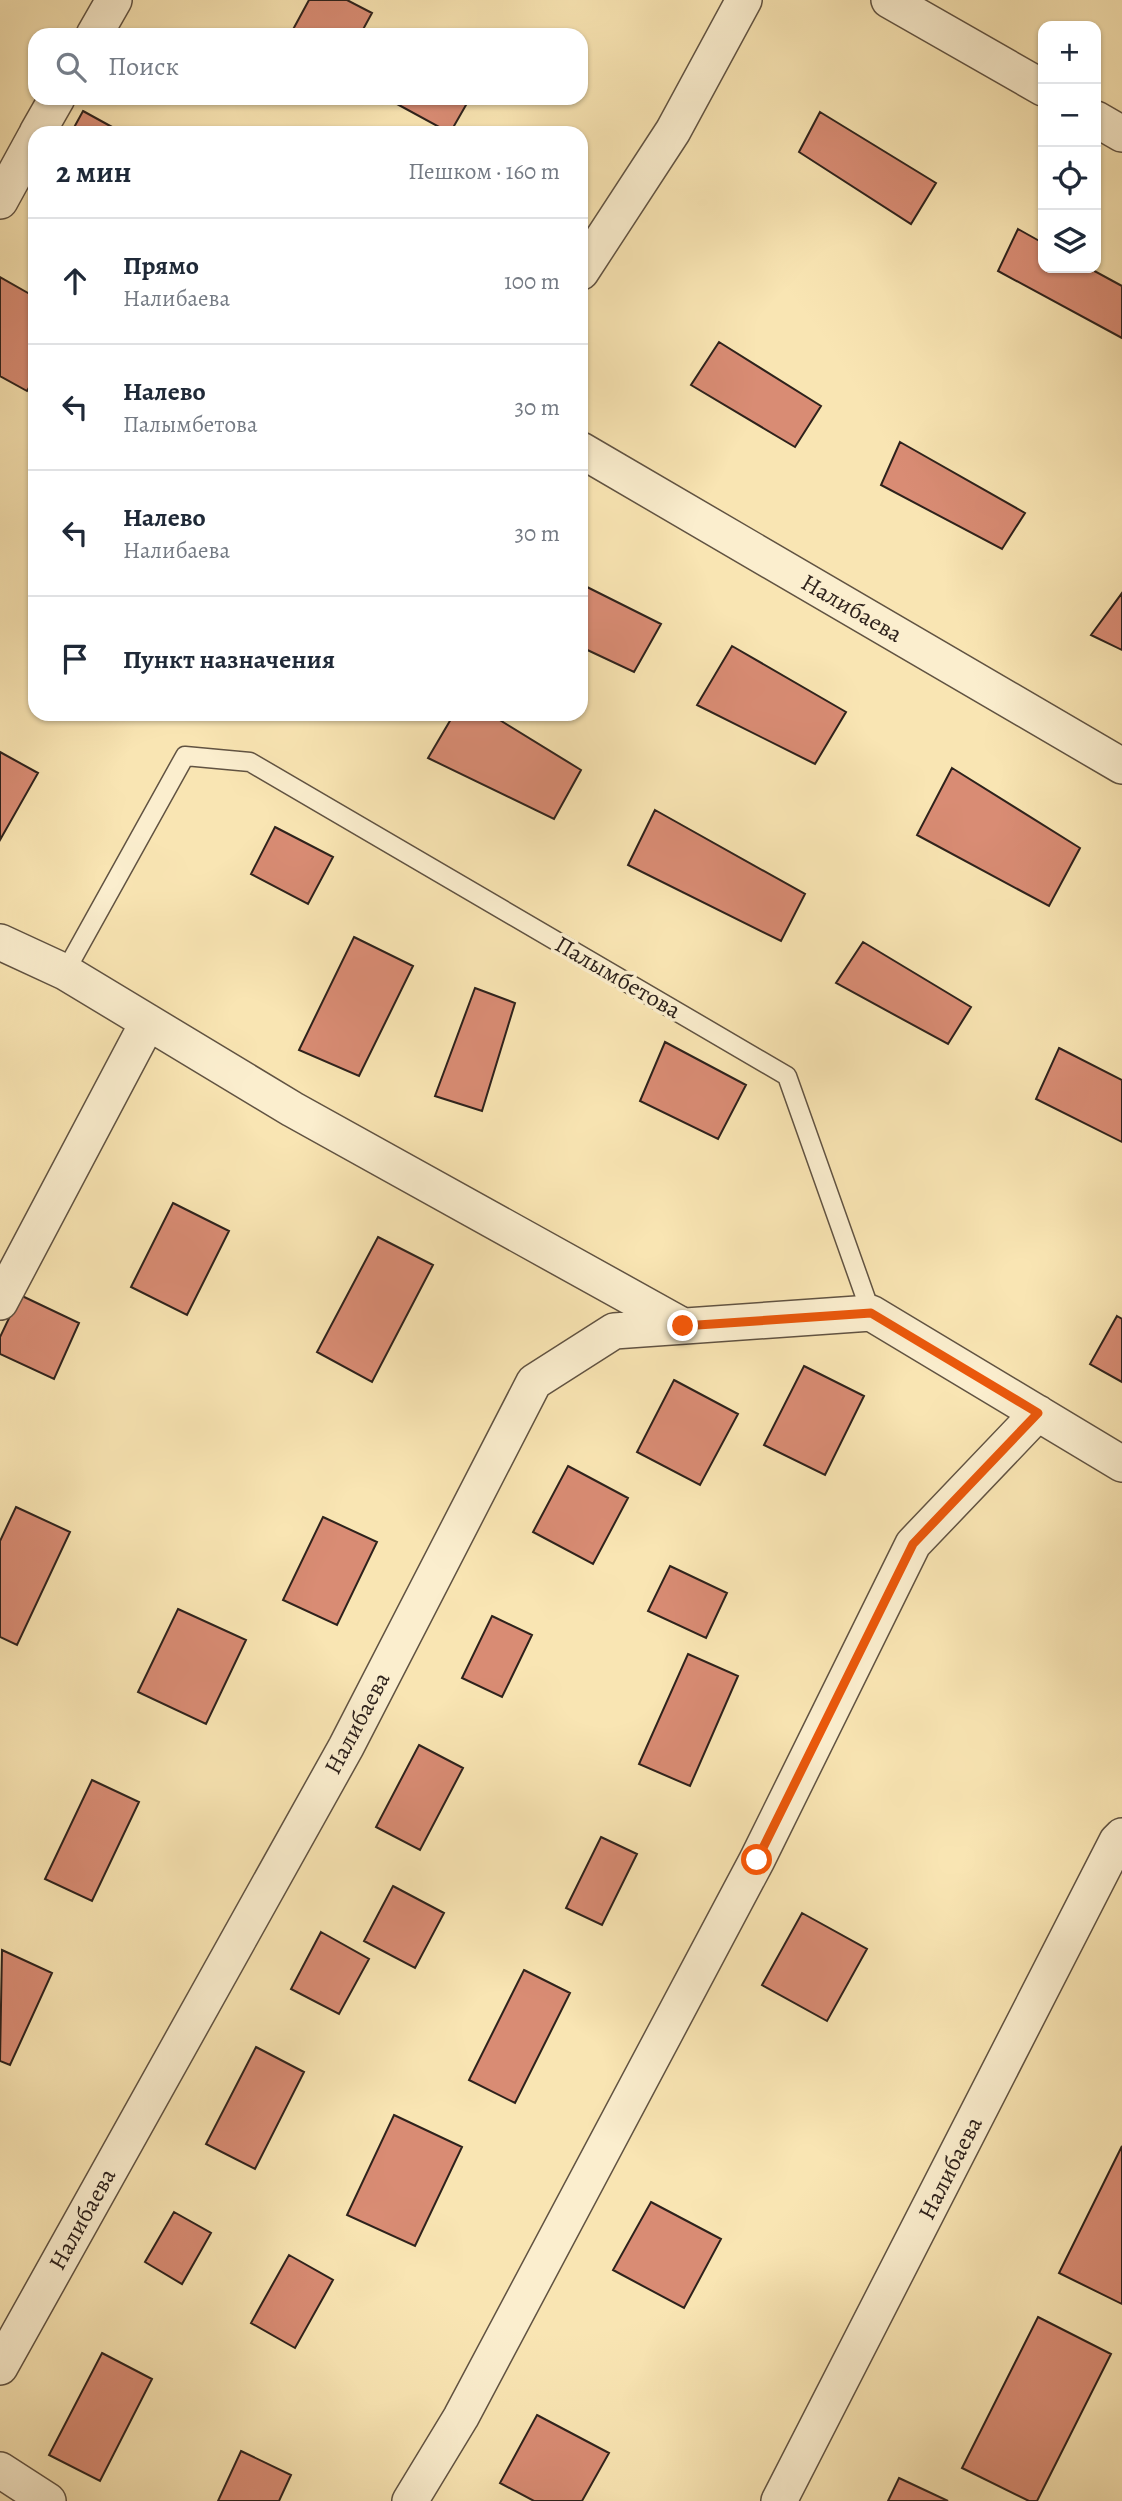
<!DOCTYPE html>
<html lang="ru">
<meta charset="utf-8">
<style>
:root{--surface:#fff;--page:#f2f2f3;--text:#1f2937;--muted:#747a83;--line:#e0e1e3}
body{margin:0;font-family:Alegreya,serif;background:var(--page);color:var(--text)}
.controls{position:absolute;right:21px;top:21px;display:grid;overflow:hidden;border-radius:14px;box-shadow:0 2px 5px #0004}
.controls button{width:63px;height:63px;display:grid;place-items:center;padding:0;border:0;border-bottom:2px solid var(--line);background:var(--surface);color:var(--text);font:35px sans-serif}
.stop{position:absolute;width:21px;height:21px;margin:-16px;border:5px solid #ea580c;border-radius:50%;background:#fff}
.stop.end{background:#ea580c;border-color:#fff;box-shadow:0 2px 7px #0008}
.list{margin:0;padding:0;list-style:none}
h2{display:flex;justify-content:space-between;align-items:center;height:91px;margin:0;padding:0 28px;font-size:30px}
h2 small{font-size:23px;font-weight:400;color:var(--muted)}
.list li{display:grid;grid-template-columns:46px 1fr auto;gap:21px;align-items:center;box-sizing:border-box;height:126px;padding:0 28px;border-top:2px solid var(--line)}
.list b{display:block;font-size:26px;white-space:nowrap}
.list p{margin:0;font-size:23px;white-space:nowrap;color:var(--muted)}
.list em{font-size:23px;font-style:normal;color:var(--muted)}
.icon{flex:none;width:38px;height:38px;fill:none;stroke:currentColor;stroke-width:2;stroke-linecap:round;stroke-linejoin:round}
.map{position:relative;flex:none;width:1122px;height:2501px;overflow:hidden}
.search{position:absolute;background:var(--surface);box-shadow:0 2px 5px #0004;left:28px;top:28px;width:560px;height:77px;display:flex;align-items:center;gap:18px;box-sizing:border-box;padding:0 24px;border-radius:21px;color:var(--muted);font-size:26px}
.panel{position:absolute;background:var(--surface);box-shadow:0 2px 5px #0004;left:28px;top:126px;width:560px;height:595px;border-radius:21px}
.map>svg:first-child{display:block}
.building{fill:#d98c74;stroke:#2e221c;stroke-width:2}
.lines{fill:none;stroke-linecap:round;stroke-linejoin:round}
.lane-casing{stroke:#615342;stroke-width:21}
.street-casing{stroke:#615342;stroke-width:38}
.lane{stroke:#fbeece;stroke-width:18}
.street{stroke:#fbeece;stroke-width:35}
.route{stroke:#ea580c;stroke-width:9}
.labels{text-anchor:middle;stroke-width:7;stroke-linejoin:round;paint-order:stroke}
.street-label{font-size:24px;fill:#2e221c;stroke:#fbeece}
</style>
<div class="map">
<svg width="1122" height="2501" viewBox="0 0 1122 2501">
<rect width="100%" height="100%" fill="#f9e5b3"/>
<filter id="stains"><feTurbulence type="fractalNoise" baseFrequency=".00286" numOctaves="4"/><feColorMatrix values="0 0 0 0 .2 0 0 0 0 .09 0 0 0 0 .02 0 0 0 .5 -.17"/></filter>
<radialGradient id="worn" r=".72"><stop offset=".6" stop-color="#630" stop-opacity="0"/><stop offset="1" stop-color="#630" stop-opacity=".3"/></radialGradient>
<path class="building" d="M309,0h38l25,13 -12,22h-70z
M386,98h84l-20,35z
M83,111l40,22h-52z
M820,112l116,71 -25,41 -112,-72z
M1018,229l25,14v25h46l33,18v52l-124,-67z
M0,277l35,20v80l-8,14 -27,-15z
M719,342l102,64 -26,41 -104,-62z
M900,442l125,71 -23,36 -121,-64z
M581,584l80,40 -27,48 -53,-25z
M1122,593v57l-31,-15z
M732,646l114,66 -31,52 -118,-59z
M454,714h36l91,56 -27,49 -126,-61z
M0,752l38,21 -38,67z
M952,768l128,80 -31,58 -132,-71z
M655,810l150,84 -24,47 -153,-76z
M275,827l58,30 -25,47 -57,-30z
M354,937l59,29 -54,110 -60,-26z
M863,942l108,65 -23,37 -112,-61z
M475,988l40,15 -33,108 -47,-15z
M665,1042l81,43 -28,54 -78,-38z
M1059,1048l63,32v62l-86,-43z
M173,1203l56,28 -42,84 -56,-28z
M378,1237l55,28 -61,117 -55,-30z
M20,1295l59,28 -25,56 -54,-25v-17z
M1117,1316l5,3v63l-32,-18z
M804,1366l60,30 -39,79 -61,-30z
M674,1380l64,34 -38,71 -63,-33z
M568,1466l60,32 -35,66 -60,-32z
M16,1507l54,25 -53,113 -17,-8v-96z
M323,1517l54,25 -40,83 -54,-25z
M670,1566l57,27 -21,45 -58,-27z
M178,1609l68,31 -40,84 -68,-32z
M492,1616l40,19 -30,62 -40,-19z
M688,1654l50,22 -48,110 -51,-22z
M419,1745l44,23 -43,82 -44,-23z
M92,1780l47,22 -47,99 -47,-22z
M601,1837l36,17 -35,71 -36,-17z
M393,1886l51,27 -29,55 -51,-27z
M802,1913l65,36 -40,72 -65,-36z
M321,1932l48,27 -30,55 -48,-25z
M2,1950l50,23 -42,92 -10,-4z
M524,1970l46,23 -55,110 -46,-23z
M256,2047l48,25 -49,97 -49,-25z
M394,2115l68,32 -47,99 -68,-31z
M1122,2146v158l-63,-31z
M651,2202l70,37 -37,69 -71,-38z
M174,2212l37,21 -29,51 -37,-22z
M289,2255l44,25 -38,68 -44,-25z
M1038,2317l73,37 -74,147h-8l-67,-33z
M102,2353l50,26 -52,102 -51,-26z
M537,2415l72,38 -27,48h-48l-34,-18z
M241,2451l50,24 -12,26h-61z
M899,2478l49,23h-60z"/>
<g class="lines">
<defs>
<path id="lane" d="M65,972l120,-216 65,6 537,314 84,237"/>
<path id="street" d="M889,0l154,88
M94,35l20,-35
M1096,119l26,15
M37,133l20,-35
M0,201l35,-64
M581,272l92,-141 71,-131
M581,450l541,316
M0,942l65,30 227,137 391,217
M0,1302l148,-280
M0,2367l346,-620 188,-365 80,-51 257,-18 251,151
M0,2470l48,31
M410,2501l51,-84 296,-557 156,-316 125,-131
M779,2501l338,-660 5,-5"/>
</defs>
<use href="#lane" class="lane-casing"/>
<use href="#street" class="street-casing"/>
<use href="#lane" class="lane"/>
<use href="#street" class="street"/>
</g>
<g class="lines">
<path class="route" d="M683,1326l188,-13 167,100 -125,131 -156,316"/>
</g>
<g class="labels">
<g class="street-label">
<text transform="translate(852 608) rotate(30)" y="8">Налибаева</text>
<text transform="translate(618 977) rotate(30)" y="8">Палымбетова</text>
<text transform="translate(357 1723) rotate(-62)" y="8">Налибаева</text>
<text transform="translate(950 2168) rotate(-63)" y="8">Налибаева</text>
<text transform="translate(82 2219) rotate(-61)" y="8">Налибаева</text>
</g>
</g>
<rect width="100%" height="100%" filter="url(#stains)"/>
<rect width="100%" height="100%" fill="url(#worn)"/>
</svg>
<div class="controls">
<button>+</button>
<button>−</button>
<button><svg class="icon" aria-label="locate" viewBox="0 0 24 24"><circle cx="12" cy="12" r="6"/><path d="M12 2v4M12 18v4M2 12h4M18 12h4"/></svg></button>
<button><svg class="icon" aria-label="layers" viewBox="0 0 24 24"><path d="M12 4l9 5-9 5-9-5zM3 14l9 5 9-5"/></svg></button>
</div>
<div class="stop" style="left:757px;top:1860px"></div>
<div class="stop end" style="left:683px;top:1326px"></div>
<div class="search"><svg class="icon" aria-label="search" viewBox="0 0 24 24"><circle cx="10" cy="10" r="6"/><path d="M15 15l6 6"/></svg>Поиск</div>
<section class="panel">
<h2>2 мин<small>Пешком · 160 m</small></h2>
<ul class="list">
<li><svg class="icon" aria-label="ahead" viewBox="0 0 24 24"><path d="M12 20V5M6 11l6-6 6 6"/></svg><div><b>Прямо</b><p>Налибаева</p></div><em>100 m</em></li>
<li><svg class="icon" aria-label="left" viewBox="0 0 24 24"><path d="M17 20v-9H6M10 6l-5 5 5 5"/></svg><div><b>Налево</b><p>Палымбетова</p></div><em>30 m</em></li>
<li><svg class="icon" aria-label="left" viewBox="0 0 24 24"><path d="M17 20v-9H6M10 6l-5 5 5 5"/></svg><div><b>Налево</b><p>Налибаева</p></div><em>30 m</em></li>
<li><svg class="icon" aria-label="arrive" viewBox="0 0 24 24"><path d="M6 21V4h12l-3 4 3 4H6"/></svg><div><b>Пункт назначения</b></div></li>
</ul>
</section>
</div>
